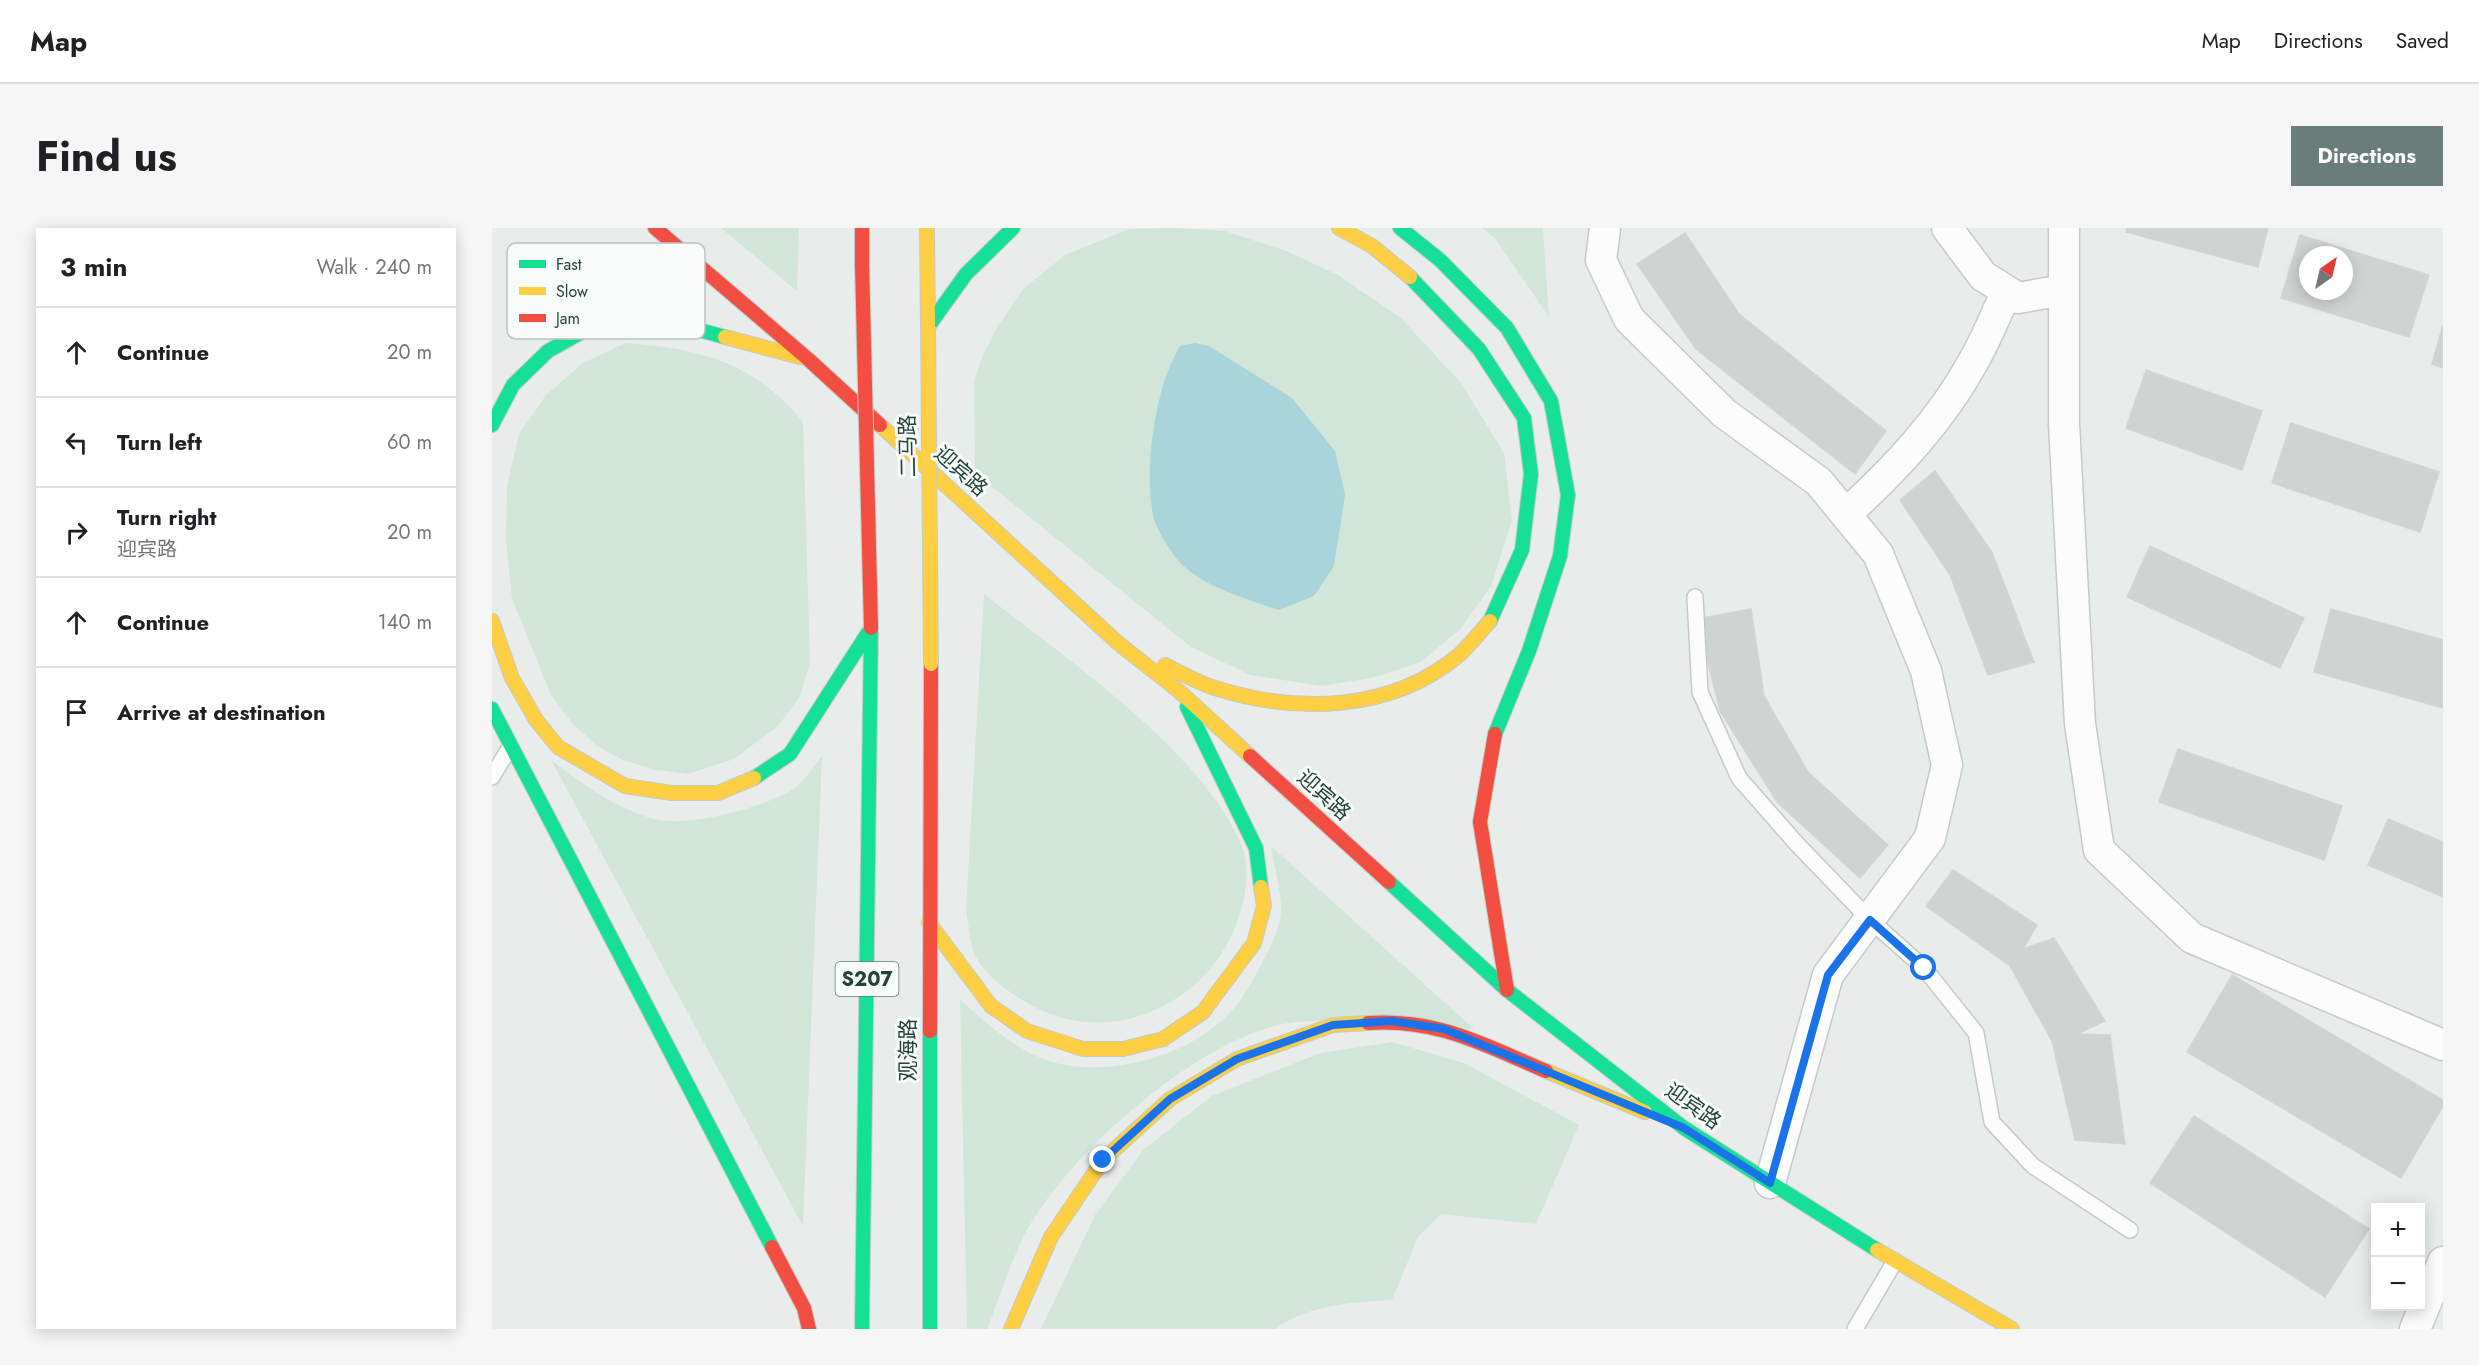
<!DOCTYPE html>
<meta charset="utf-8">
<style>
:root{--surface:#fff;--page:#f6f6f6;--text:#202124;--muted:#757577;--line:#e0e0e0;--accent:#697e78}
body{margin:0;font-family:Jost,"Noto Sans SC",sans-serif;background:var(--page);color:var(--text)}
.controls{position:absolute;right:18px;bottom:18px;display:grid;overflow:hidden;border-radius:0px;box-shadow:0 3px 15px #0003}
.controls button{width:54px;height:54px;display:grid;place-items:center;padding:0;border:0;border-bottom:2px solid var(--line);background:var(--surface);color:var(--text);font:30px sans-serif}
.compass{position:absolute;left:1807px;top:18px;width:54px;height:54px;border-radius:50%;background:var(--surface);box-shadow:0 3px 15px #0003;rotate:34deg}
.stop{position:absolute;width:18px;height:18px;margin:-14px;border:4px solid #1a73e8;border-radius:50%;background:#fff}
.stop.end{background:#1a73e8;border-color:#fff;box-shadow:0 2px 6px #0008}
.list{margin:0;padding:0;list-style:none}
h2{display:flex;justify-content:space-between;align-items:center;height:78px;margin:0;padding:0 24px;font-size:26px}
h2 small{font-size:20px;font-weight:400;color:var(--muted)}
.list li{display:grid;grid-template-columns:39px 1fr auto;gap:18px;align-items:center;box-sizing:border-box;height:90px;padding:0 24px;border-top:2px solid var(--line)}
.list b{display:block;font-size:22px;white-space:nowrap}
.list p{margin:0;font-size:20px;white-space:nowrap;color:var(--muted)}
.list em{font-size:20px;font-style:normal;color:var(--muted)}
.icon{flex:none;width:33px;height:33px;fill:none;stroke:currentColor;stroke-width:2;stroke-linecap:round;stroke-linejoin:round}
.map{position:relative;flex:none;width:1951px;height:1101px;overflow:hidden;border-radius:0px}
header{display:flex;align-items:center;gap:36px;box-sizing:border-box;height:84px;padding:0 30px;background:var(--surface);border-bottom:2px solid var(--line)}
header strong{font-size:28px}
nav{display:flex;gap:33px;margin-inline-start:auto;font-size:21px}
.intro{display:flex;align-items:center;justify-content:space-between;box-sizing:border-box;height:144px;padding:0 36px}
h1{margin:0;font-size:42px}
.button{padding:15px 27px;border-radius:0px;background:var(--accent);color:#fff;font-size:21px;font-weight:700}
main{display:flex;gap:36px;padding:0 36px}
aside{flex:1;background:var(--surface);border-radius:0px;box-shadow:0 3px 15px #0003}
.map>svg:first-child{display:block}
.green{fill:#d1e6d8}
.water{fill:#a9d4db}
.building{fill:#cfd4d2;stroke:#d1d6d4;stroke-width:1.5;fill-rule:evenodd}
.lines{fill:none;stroke-linecap:round;stroke-linejoin:round}
.lane-casing{stroke:#c5cac8;stroke-width:18}
.street-casing{stroke:#c5cac8;stroke-width:33}
.fast-casing{stroke:#c3cbc8;stroke-width:16}
.slow-casing{stroke:#c3cbc8;stroke-width:16}
.jam-casing{stroke:#c3cbc8;stroke-width:16}
.lane{stroke:#fcfcfc;stroke-width:15}
.street{stroke:#fcfcfc;stroke-width:30}
.fast{stroke:#16e098;stroke-width:14}
.slow{stroke:#ffcf43;stroke-width:14}
.jam{stroke:#f24e42;stroke-width:14}
.slow-bridge-casing{stroke:#c3ccc9;stroke-width:16;stroke-linecap:butt}
.jam-bridge-casing{stroke:#c3ccc9;stroke-width:16;stroke-linecap:butt}
.slow-bridge{stroke:#ffcf43;stroke-width:14}
.jam-bridge{stroke:#f24e42;stroke-width:14}
.route{stroke:#1a73e8;stroke-width:8}
.labels{text-anchor:middle;stroke-width:6;stroke-linejoin:round;paint-order:stroke}
.shield{fill:#f7fbf9;stroke:#637a73;stroke-width:1.5}
.shield-label{font-size:20px;font-weight:bold;fill:#24423a}
.street-label{font-size:21px;fill:#24423a;stroke:#f7fbf9}
.key{fill:#f7fbf9;stroke:#b8c4c0;stroke-width:1.5}
.key-label{font-size:16px;fill:#24423a}
</style>
<header>
<strong>Map</strong>
<nav><a>Map</a><a>Directions</a><a>Saved</a></nav>
</header>
<div class="intro"><h1>Find us</h1><a class="button">Directions</a></div>
<main>
<aside>
<h2>3 min<small>Walk · 240 m</small></h2>
<ul class="list">
<li><svg class="icon" aria-label="ahead" viewBox="0 0 24 24"><path d="M12 20V5M6 11l6-6 6 6"/></svg><div><b>Continue</b></div><em>20 m</em></li>
<li><svg class="icon" aria-label="left" viewBox="0 0 24 24"><path d="M17 20v-9H6M10 6l-5 5 5 5"/></svg><div><b>Turn left</b></div><em>60 m</em></li>
<li><svg class="icon" aria-label="right" viewBox="0 0 24 24"><path d="M7 20v-9h11M14 6l5 5-5 5"/></svg><div><b>Turn right</b><p>迎宾路</p></div><em>20 m</em></li>
<li><svg class="icon" aria-label="ahead" viewBox="0 0 24 24"><path d="M12 20V5M6 11l6-6 6 6"/></svg><div><b>Continue</b></div><em>140 m</em></li>
<li><svg class="icon" aria-label="arrive" viewBox="0 0 24 24"><path d="M6 21V4h12l-3 4 3 4H6"/></svg><div><b>Arrive at destination</b></div></li>
</ul>
</aside>
<div class="map">
<svg width="1951" height="1101" viewBox="0 0 1951 1101">
<rect width="100%" height="100%" fill="#e8edeb"/>
<path class="green" d="M229,0h78l-2,63z
M682,0l51,3 59,19 54,25 63,43 60,65 43,70 8,68 -21,65 -30,42 -40,34 -45,15 -54,9 -72,-11 -59,-28 -216,-174 -1,-93 8,-23 14,-28 27,-40 42,-34 64,-26z
M990,0h61l6,89 -55,-80z
M134,115c76,6 127,19 177,79l7,241 -11,35 -21,28 -44,33 -46,15 -32,-4 -33,-10 -26,-14 -25,-23 -21,-28 -39,-96 -6,-59 1,-53 12,-53 27,-39 37,-32z
M492,366c80,63 217,156 257,250 8,17 6,45 1,62 -24,97 -134,149 -220,94 -17,-11 -37,-25 -46,-43 -7,-13 -7,-34 -10,-49z
M330,528l-19,470 -252,-466c32,24 63,48 103,59 34,9 112,-12 141,-31 10,-8 19,-22 27,-32z
M779,618l203,183c-41,-2 -82,-4 -123,-5 -18,-1 -37,-4 -55,-2 -93,10 -234,136 -274,218 -14,28 -23,60 -35,89h-20l-7,-330c32,30 66,61 112,67 56,7 125,-15 162,-58 11,-12 19,-29 27,-43 8,-15 20,-37 20,-55 0,-21 -7,-43 -10,-64z
M900,814l72,21 115,62 -43,99 -95,-10 -23,23 -26,63c-40,2 -84,5 -117,29h-234l54,-114 49,-66 68,-53 108,-43z"/>
<path class="water" d="M703,115l14,3 83,52 43,53 10,44 -11,71 -20,30 -35,14c-32,-11 -80,-24 -102,-51 -8,-10 -22,-32 -24,-44 -9,-48 2,-128 27,-169z"/>
<path class="building" d="M1635,0h141l-10,39 -132,-35z
M1193,5l54,81 147,117 -31,43 -159,-125 -59,-85z
M1808,7l129,40 -20,62 -128,-39zM1816,27h36v36h-36z
M1951,97v43l-11,-4z
M1654,142l116,41 -20,59 -116,-42z
M1799,195l148,49 -19,60 -148,-49z
M1443,243l57,81 42,110 -46,13 -38,-100 -50,-75z
M1658,318l154,72 -24,50 -153,-71z
M1259,381l13,87 44,76 80,73 -28,33 -83,-76 -57,-91 -23,-92z
M1839,381l112,31v68l-129,-36z
M1686,521l164,57 -18,54 -165,-58z
M1896,591l55,23v55l-75,-32z
M1461,642l84,55 -14,24 31,-11 51,83 -28,13 33,1 15,109 -50,-4 -23,-99 -42,-75 -84,-60z
M1740,747l211,125v6l-42,72 -214,-126z
M1702,888l175,113 -44,68 -175,-114z"/>
<g class="lines">
<defs>
<path id="lane" d="M1203,369l5,95 39,86 57,65 74,77 54,48 52,65 16,89 41,44 97,64
M0,549l18,-30
M1363,1101l40,-68"/>
<path id="street" d="M1113,0l-4,32 28,59 95,94 95,69 59,72 48,117 21,94 -17,73 -102,137 -58,208
M1455,0l36,48 35,22 45,-8
M1572,0v196l16,300 19,126 93,88 251,107
M1354,286c48,-44 95,-93 127,-152 13,-22 23,-48 34,-71
M1923,1101l28,-67"/>
<path id="fast" d="M908,0l40,32 67,68 44,73 17,94 -8,61 -31,95 -34,83
M918,49l69,72 45,69 7,56 -9,76 -32,71
M436,99l38,-53 47,-46
M0,197l21,-40 35,-34 43,-24 57,-11 77,21
M695,479l69,141 5,39
M0,481l280,538
M262,550l36,-24 81,-126
M897,654l118,108 177,138 193,122
M370,1101l9,-701
M438,1101v-298"/>
<path id="slow" d="M435,0l1,99
M847,0l33,18 38,31
M233,109l75,20
M388,197l238,218 62,49 70,64
M0,393l20,57 24,42 22,27 67,39 47,7h46l36,-15
M673,437c16,8 33,18 50,23 82,26 176,24 244,-33 11,-10 21,-23 31,-34
M437,695l62,83 36,25 56,18h40l40,-10 40,-27 51,-69 10,-37 -3,-19
M1054,843l99,41
M1385,1022l135,79
M519,1101l40,-92 52,-77 67,-61 67,-40 96,-34 35,-2"/>
<path id="jam" d="M163,0l153,131 72,66
M370,0v36
M1003,506l-15,88 27,168
M758,528l139,126
M876,795c69,-5 116,22 178,48
M438,803l1,-367
M280,1019l32,61 5,21"/>
</defs>
<use href="#lane" class="lane-casing"/>
<use href="#street" class="street-casing"/>
<use href="#fast" class="fast-casing"/>
<use href="#slow" class="slow-casing"/>
<use href="#jam" class="jam-casing"/>
<use href="#lane" class="lane"/>
<use href="#street" class="street"/>
<use href="#fast" class="fast"/>
<use href="#slow" class="slow"/>
<use href="#jam" class="jam"/>
<defs>
<path id="slow-bridge" d="M436,99l3,337"/>
<path id="jam-bridge" d="M370,36l9,364"/>
</defs>
<use href="#slow-bridge" class="slow-bridge-casing"/>
<use href="#jam-bridge" class="jam-bridge-casing"/>
<use href="#slow-bridge" class="slow-bridge"/>
<use href="#jam-bridge" class="jam-bridge"/>
</g>
<g class="lines">
<path class="route" d="M611,932l67,-61 67,-40 96,-34 59,-4 52,8 240,99 86,55 58,-208 42,-55 54,48"/>
</g>
<g class="labels">
<rect class="shield" x="343.5" y="734" width="63" height="34" rx="4.5"/>
<g class="shield-label">
<text x="375" y="758">S207</text>
</g>
<g class="street-label">
<text transform="translate(416 218) rotate(-91)" y="7">二马路</text>
<text transform="translate(469 243) rotate(42)" y="7">迎宾路</text>
<text transform="translate(832 567) rotate(42)" y="7">迎宾路</text>
<text transform="translate(416 822) rotate(-90)" y="7">观海路</text>
<text transform="translate(1201 878) rotate(36)" y="7">迎宾路</text>
</g>
</g>
<rect x="15" y="15" width="198" height="96" rx="9" class="key"/>
<rect x="27" y="32" width="27" height="8" fill="#16e098"/>
<rect x="27" y="59" width="27" height="8" fill="#ffcf43"/>
<rect x="27" y="86" width="27" height="8" fill="#f24e42"/>
<g class="key-label">
<text x="64" y="42">Fast</text>
<text x="64" y="69">Slow</text>
<text x="64" y="96">Jam</text>
</g>
</svg>
<div class="controls">
<button>+</button>
<button>−</button>
</div>
<svg class="compass" viewBox="-18 -18 36 36"><path d="M0-13l5 13h-10z" fill="#e53935"/><path d="M0 13l5-13h-10z" fill="#757577"/></svg>
<div class="stop" style="left:1432px;top:740px"></div>
<div class="stop end" style="left:611px;top:932px"></div>
</div>
</main>
